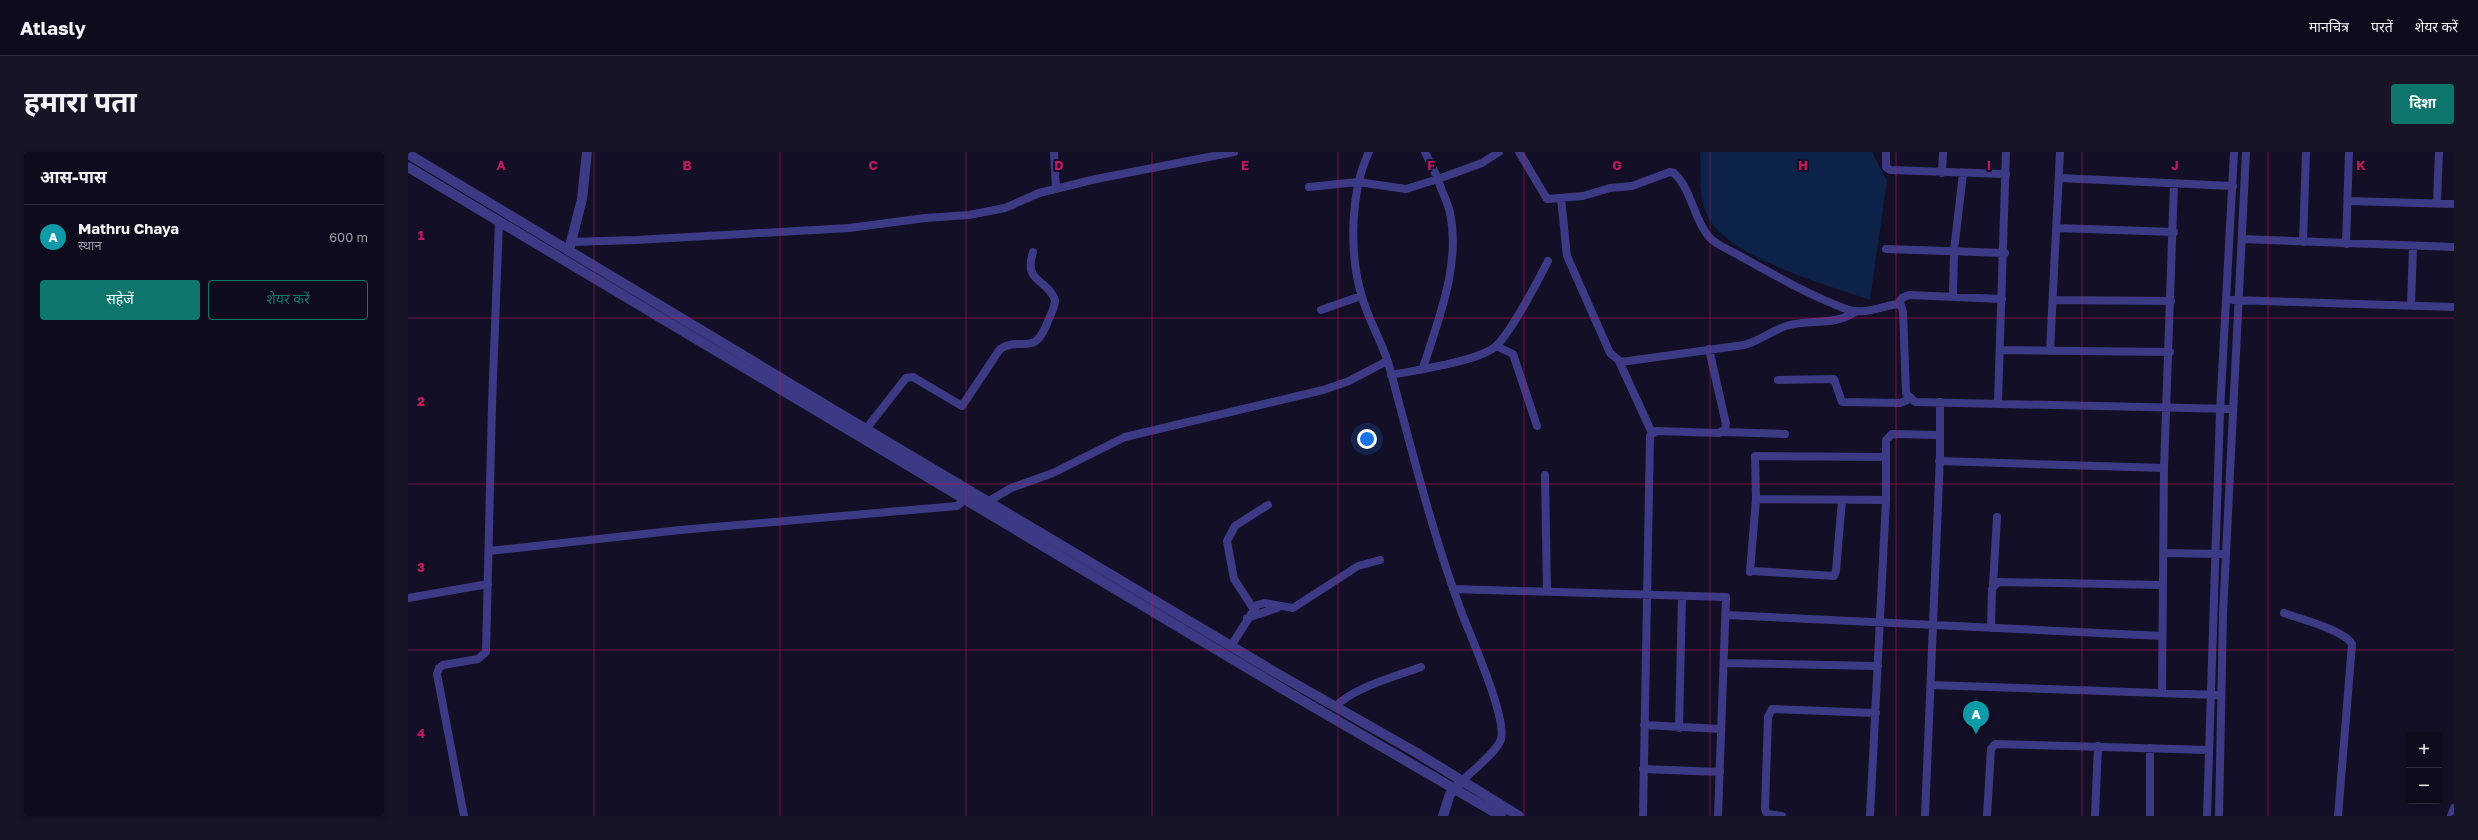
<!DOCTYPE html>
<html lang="hi">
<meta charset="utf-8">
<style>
:root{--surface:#0e0b1c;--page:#171425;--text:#f1f3f6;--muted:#9b9ba3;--line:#2e2b3b;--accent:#0f766e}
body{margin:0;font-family:"Golos Text","Noto Sans Devanagari",sans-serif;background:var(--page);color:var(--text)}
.controls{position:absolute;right:12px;bottom:12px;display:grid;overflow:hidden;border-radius:4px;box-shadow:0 2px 6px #0003}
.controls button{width:36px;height:36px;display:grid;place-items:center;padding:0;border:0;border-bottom:1px solid var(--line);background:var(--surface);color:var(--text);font:20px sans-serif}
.you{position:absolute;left:959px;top:287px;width:14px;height:14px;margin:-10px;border:3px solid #fff;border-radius:50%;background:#1a73e8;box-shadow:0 0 0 6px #1a73e833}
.badge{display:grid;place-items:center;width:26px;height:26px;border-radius:50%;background:var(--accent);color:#fff;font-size:13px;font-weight:700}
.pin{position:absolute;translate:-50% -33px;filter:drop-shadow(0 1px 2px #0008)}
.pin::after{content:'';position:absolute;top:21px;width:14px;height:12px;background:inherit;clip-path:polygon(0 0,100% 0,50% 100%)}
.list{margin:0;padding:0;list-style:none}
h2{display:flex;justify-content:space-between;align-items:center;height:52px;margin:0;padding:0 16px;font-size:17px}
h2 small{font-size:13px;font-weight:400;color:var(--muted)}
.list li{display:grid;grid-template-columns:26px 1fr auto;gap:12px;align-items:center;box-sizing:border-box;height:64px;padding:0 16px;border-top:1px solid var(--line)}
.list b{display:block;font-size:15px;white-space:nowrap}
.list p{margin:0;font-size:13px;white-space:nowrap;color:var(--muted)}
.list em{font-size:13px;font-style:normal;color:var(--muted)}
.actions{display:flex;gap:8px;padding:12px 16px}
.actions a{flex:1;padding:9px 0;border:1px solid var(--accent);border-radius:4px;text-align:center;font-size:14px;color:var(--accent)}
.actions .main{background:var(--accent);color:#fff}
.map{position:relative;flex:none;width:2046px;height:664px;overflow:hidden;border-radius:4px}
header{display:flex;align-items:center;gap:24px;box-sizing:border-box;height:56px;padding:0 20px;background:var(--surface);border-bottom:1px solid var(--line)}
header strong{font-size:19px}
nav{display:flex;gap:22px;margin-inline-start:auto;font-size:14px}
.intro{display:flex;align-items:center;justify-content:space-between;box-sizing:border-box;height:96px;padding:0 24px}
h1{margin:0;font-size:28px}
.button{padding:10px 18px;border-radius:4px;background:var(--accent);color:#fff;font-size:14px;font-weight:700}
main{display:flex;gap:24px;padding:0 24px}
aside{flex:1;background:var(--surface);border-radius:4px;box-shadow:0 2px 6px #0003}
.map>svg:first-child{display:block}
.water{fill:#0c2248}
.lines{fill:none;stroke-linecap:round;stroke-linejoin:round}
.minor{stroke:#3d3a85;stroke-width:8}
.tertiary{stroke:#3d3a85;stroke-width:10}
.grid{fill:none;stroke:#c2185b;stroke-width:1;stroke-opacity:0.55}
.grid-label{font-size:13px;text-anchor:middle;font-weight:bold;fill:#c2185b;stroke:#130f26;stroke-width:4;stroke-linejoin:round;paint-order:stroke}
</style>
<header>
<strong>Atlasly</strong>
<nav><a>मानचित्र</a><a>परतें</a><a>शेयर करें</a></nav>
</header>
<div class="intro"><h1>हमारा पता</h1><a class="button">दिशा</a></div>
<main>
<aside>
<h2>आस-पास<small></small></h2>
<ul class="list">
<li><span class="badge" style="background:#0f9aa8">A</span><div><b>Mathru Chaya</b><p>स्थान</p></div><em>600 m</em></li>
</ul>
<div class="actions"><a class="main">सहेजें</a><a>शेयर करें</a></div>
</aside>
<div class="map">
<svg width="2046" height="664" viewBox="0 0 2046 664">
<rect width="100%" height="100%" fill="#130f26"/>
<path class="water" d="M1292,0h172l15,29 -17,119c-41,-14 -144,-43 -163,-85 -9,-19 -6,-42 -7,-63z"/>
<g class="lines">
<path class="minor" d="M646,0l2,37
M961,0c-19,40 -20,102 -7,145 7,25 22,48 28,72 22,82 42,163 71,242 9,24 46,106 40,128 -4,13 -29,32 -39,42
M1111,0l28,47 36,-3 27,-8 22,-2 38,-14 4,1c18,17 19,45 35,64 7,8 21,13 31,19 34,19 69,39 106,53 20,8 47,-8 55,-4l2,7 3,81 9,9 317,7
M1478,0v15l4,3 116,4
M1534,21l1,-21
M1651,26l174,8
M901,35l49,-5 48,7 32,-10 -13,-27
M1153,46l6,58 43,97 11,9 123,-17c16,-4 27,-14 42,-19 24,-8 47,1 69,-14
M1940,49l106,3
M2029,51l2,-51
M1649,76l117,4
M1834,87l212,8
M163,90l65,-2 213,-12 76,-10 44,-3 36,-7 34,-15 57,-14 138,-27
M1895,90l3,-90
M1938,92l3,-92
M1478,97l119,4
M1545,144l1,-45 9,-78
M1645,148l118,1
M1824,148l222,7
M1490,152l4,-6 7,-3 93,4
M2003,153l2,-59
M913,158l40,-14
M1088,194l17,8 24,72
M1592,198l170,2
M1642,199l10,-199
M1211,209l33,72
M1015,216c15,-48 38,-103 27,-155 -2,-11 -9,-22 -12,-34l44,-16 17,-11
M983,223c26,-5 84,-13 104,-28 14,-11 44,-68 53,-86
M1370,228l56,-1 8,23 58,1 10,-4
M1590,250l8,-250
M458,277l40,-51 7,-1 49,29 38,-57c22,-14 34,10 48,-28 3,-7 7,-14 7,-21 -8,-22 -32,-17 -22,-48
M1314,280l63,2
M1531,309l225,7
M1137,323l2,116
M1348,347l130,1
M581,349l22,-13 42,-15 72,-36 198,-47 26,-9 38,-20
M81,399l191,-21 277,-24 9,-7
M1756,401l57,1
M1346,419l80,5 2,-5 6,-71
M1342,420l6,-73 -1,-43 131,1
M1585,433l4,-68
M1045,437l273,8 -8,219
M0,446l80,-14
M845,456l-19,-29 -7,-38 8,-15 33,-21
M1876,461c16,6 60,17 68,31l-14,172
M1318,463l436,21
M839,466l30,-10
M1583,476l1,-39 6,-7 165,3
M823,494l26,-41 7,-2 29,5 65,-42 22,-6
M1316,511l154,3
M1523,533l285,10
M1754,540l2,-224 10,-284
M927,555c17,-19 62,-31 86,-40
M1236,573l77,4
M1271,576l3,-131
M1235,617l77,3
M56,664l-27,-142 2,-6 4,-3 35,-6 8,-7 6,-247 7,-184
M1235,664l7,-380 6,-5 63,2 6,-4 1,-5 -17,-75
M1374,664l-15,-2 -2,-5 3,-92 4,-8 104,4
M1462,664l16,-316v-60l6,-6 48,1
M1517,664l15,-361v-53
M1579,664l4,-67 4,-5 214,6
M1687,664l3,-70
M1742,664v-68
M1799,664l13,-404 14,-260
M1811,664l4,-202 23,-462
M2043,664l3,-8"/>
<path class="tertiary" d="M0,2l446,268 424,252 139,79 102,63
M0,15l873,521 220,128
M161,98l13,-51 5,-47
M1035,664l7,-22 9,-10"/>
</g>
<path class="grid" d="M186,0v664M372,0v664M558,0v664M744,0v664M930,0v664M1116,0v664M1302,0v664M1488,0v664M1674,0v664M1860,0v664M0,166h2046M0,332h2046M0,498h2046"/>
<g class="grid-label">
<text x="93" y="18">A</text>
<text x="279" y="18">B</text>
<text x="465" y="18">C</text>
<text x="651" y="18">D</text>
<text x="837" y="18">E</text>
<text x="1023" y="18">F</text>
<text x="1209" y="18">G</text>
<text x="1395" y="18">H</text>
<text x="1581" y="18">I</text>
<text x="1767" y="18">J</text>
<text x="1953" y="18">K</text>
<text x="13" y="88">1</text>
<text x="13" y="254">2</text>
<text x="13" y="420">3</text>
<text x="13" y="586">4</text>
</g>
</svg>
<div class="controls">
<button>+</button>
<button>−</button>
</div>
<div class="you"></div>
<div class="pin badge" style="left:1568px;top:582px;background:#0f9aa8">A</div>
</div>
</main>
